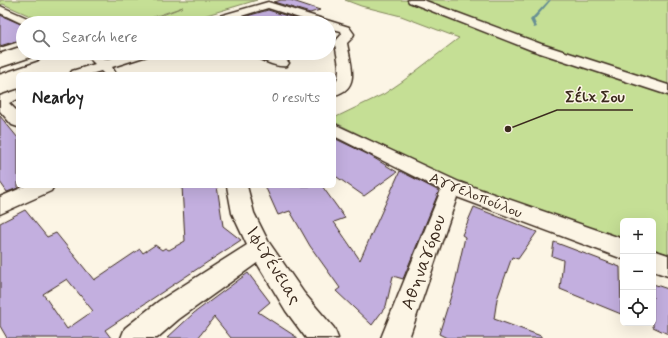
<!DOCTYPE html>
<meta charset="utf-8">
<style>
:root{--surface:#fff;--page:#f6f6f6;--text:#222;--muted:#767676;--line:#e0e0e0}
body{margin:0;font-family:Mynerve,sans-serif;background:var(--page);color:var(--text)}
.controls{position:absolute;right:12px;bottom:12px;display:grid;overflow:hidden;border-radius:6px;box-shadow:0 4px 16px #0002}
.controls button{width:36px;height:36px;display:grid;place-items:center;padding:0;border:0;border-bottom:1px solid var(--line);background:var(--surface);color:var(--text);font:20px sans-serif}
.list{margin:0;padding:0;list-style:none}
h2{display:flex;justify-content:space-between;align-items:center;height:52px;margin:0;padding:0 16px;font-size:17px}
h2 small{font-size:13px;font-weight:400;color:var(--muted)}
.icon{flex:none;width:22px;height:22px;fill:none;stroke:currentColor;stroke-width:2;stroke-linecap:round;stroke-linejoin:round}
.map{position:relative;flex:none;width:668px;height:338px;overflow:hidden}
.search{position:absolute;background:var(--surface);box-shadow:0 4px 16px #0002;left:16px;top:16px;width:320px;height:44px;display:flex;align-items:center;gap:10px;box-sizing:border-box;padding:0 14px;border-radius:22px;color:var(--muted);font-size:15px}
.panel{position:absolute;background:var(--surface);box-shadow:0 4px 16px #0002;left:16px;top:72px;width:320px;height:116px;border-radius:6px}
.map>svg:first-child{display:block}
.green{fill:#c5df95;stroke:#80845a}
.lines{fill:none;stroke-linecap:round;stroke-linejoin:round}
.stream{fill:#678f94;fill-rule:evenodd}
.building{fill:#c3afdf;stroke:#3b2a1e;fill-rule:evenodd}
.service-casing{stroke:#3b2a1e;stroke-width:3}
.minor-casing{stroke:#3b2a1e;stroke-width:3}
.trunk-casing{stroke:#3b2a1e;stroke-width:3}
.service{fill:#fcf5e5;fill-rule:evenodd}
.minor{fill:#fcf5e5;fill-rule:evenodd}
.trunk{fill:#fcf5e5;fill-rule:evenodd}
.labels{text-anchor:middle;stroke-width:3;stroke-linejoin:round;paint-order:stroke}
.street-label{font-size:15px;fill:#3b2a1e;stroke:#fcf5e5}
.near-street-label{font-size:18px;fill:#3b2a1e;stroke:#fcf5e5}
.leader{fill:none;stroke:#3b2a1e;stroke-width:1.5}
.callout-dot{fill:#3b2a1e;stroke:#fcf5e5;stroke-width:1.5}
.callout-label{font-size:16px;text-anchor:middle;font-weight:bold;fill:#3b2a1e;stroke:#fcf5e5;stroke-width:3;stroke-linejoin:round;paint-order:stroke}
</style>
<div class="map">
<svg width="668" height="338" viewBox="0 0 668 338">
<rect width="100%" height="100%" fill="#fcf5e5"/>
<filter id="ink" filterUnits="userSpaceOnUse"><feTurbulence type="fractalNoise" baseFrequency=".025" numOctaves="2"/><feDisplacementMap in="SourceGraphic" scale="8" xChannelSelector="R" yChannelSelector="G"/><feConvolveMatrix kernelMatrix="1 2 1 2 8 2 1 2 1" color-interpolation-filters="sRGB"/></filter>
<g filter="url(#ink)">
<path class="green" d="M0,0h257l-77,23h-38l41,-16 -47,16h-90l-43,-19 -3,1z
M345,0h323v254l-15,-4v-29h-30v19l-180,-64 -109,-54v-4l50,-24 19,-13 56,-43 -58,-22 -40,-10z"/>
<g class="lines">
<path class="stream" d="M549,0h2l-17,20 3,7 -3,1 -4,-8z"/>
</g>
<path class="building" d="M281,0h9l30,10 -10,3 -36,-11z
M268,10l29,9 -12,4h-62z
M0,15l23,10v14l-23,7z
M0,116l18,22v50l-11,4 -7,-10z
M334,138l35,17 28,17 -33,24 -30,-21z
M400,171l39,20 -36,88 -10,-3 -7,30 -14,19 -36,-34 4,-3 -30,-42 -20,-35 -12,4 -13,-29h57l23,32 -11,4 26,38z
M182,186h35l6,40 18,14 -136,90 6,8h-104l-7,-12v-103l25,-13 22,27 9,-4 38,47 46,-31 3,4 12,-8 7,5 3,-2 4,2 16,-9zM67,279l26,32 -26,18 -24,-35z
M474,207l63,25 -19,27 -6,-2 -15,42 -3,20 47,17v2h-94l-8,-4 16,-51 10,-46 -3,-2z
M554,242l66,25 1,47 -61,-25 3,-29 -11,-4z
M248,273l22,29 -12,10 40,26h-67l-17,-21 -16,21h-31l27,-25z
M653,284l15,5v45l-15,-7z"/>
<g class="lines">
<defs>
<path id="service" d="M19,42l3,2 -1,1 -21,7v-4z
M28,53h7l5,4 -2,3 -38,13v-4l33,-11z"/>
<path id="minor" d="M268,2l81,25 5,7 -2,4 -5,5c3,19 15,46 -13,52v-11c10,-10 2,-29 1,-42l7,-8 -1,-3 -12,-3v-5h-14l-47,-15 -50,15h-17l1,-2z
M0,6l34,15 1,2 -12,1 -23,-11z
M84,53h14l8,7 24,-7h19l-2,3 -35,11 4,7h-12l-3,-3 -10,3h-21l2,-3 23,-7z
M251,53c11,0 30,-1 38,10l-2,3c-11,2 -24,-6 -34,-10z
M18,90v9l-9,4 9,9v15l-6,-2 -12,-14v-15z
M334,124l125,58 164,57v20l-166,-62 -48,141h-28l60,-148 -107,-54z
M26,186h28l-3,5 -51,23v-17z
M227,186h20l7,27 14,28 36,52 30,35 4,10h-32l-20,-27 -29,-48 -78,56 -22,19h-36l4,-10 34,-27 88,-56 -15,-32z
M653,250l15,5v21l-15,-5z"/>
<path id="trunk" d="M408,0h15l118,44 127,41v10l-137,-45 -122,-48z"/>
</defs>
<use href="#service" class="service-casing"/>
<use href="#minor" class="minor-casing"/>
<use href="#trunk" class="trunk-casing"/>
<use href="#service" class="service"/>
<use href="#minor" class="minor"/>
<use href="#trunk" class="trunk"/>
</g>
</g>
<g class="labels">
<g class="street-label">
<text transform="translate(476 195) rotate(22)" y="5">Αγγελοπούλου</text>
</g>
<g class="near-street-label">
<text transform="translate(423 262) rotate(-70)" y="6">Αθηναγόρου</text>
<text transform="translate(274 265) rotate(58)" y="6">Ιφιγένειας</text>
</g>
</g>
<path class="leader" d="M508 129L557 110H633"/>
<circle class="callout-dot" cx="508" cy="129" r="4"/>
<g class="callout-label">
<text x="595" y="102">Σέιχ Σου</text>
</g>
</svg>
<div class="controls">
<button>+</button>
<button>−</button>
<button><svg class="icon" aria-label="locate" viewBox="0 0 24 24"><circle cx="12" cy="12" r="6"/><path d="M12 2v4M12 18v4M2 12h4M18 12h4"/></svg></button>
</div>
<div class="search"><svg class="icon" aria-label="search" viewBox="0 0 24 24"><circle cx="10" cy="10" r="6"/><path d="M15 15l6 6"/></svg>Search here</div>
<section class="panel">
<h2>Nearby<small>0 results</small></h2>
<ul class="list">
</ul>
</section>
</div>
